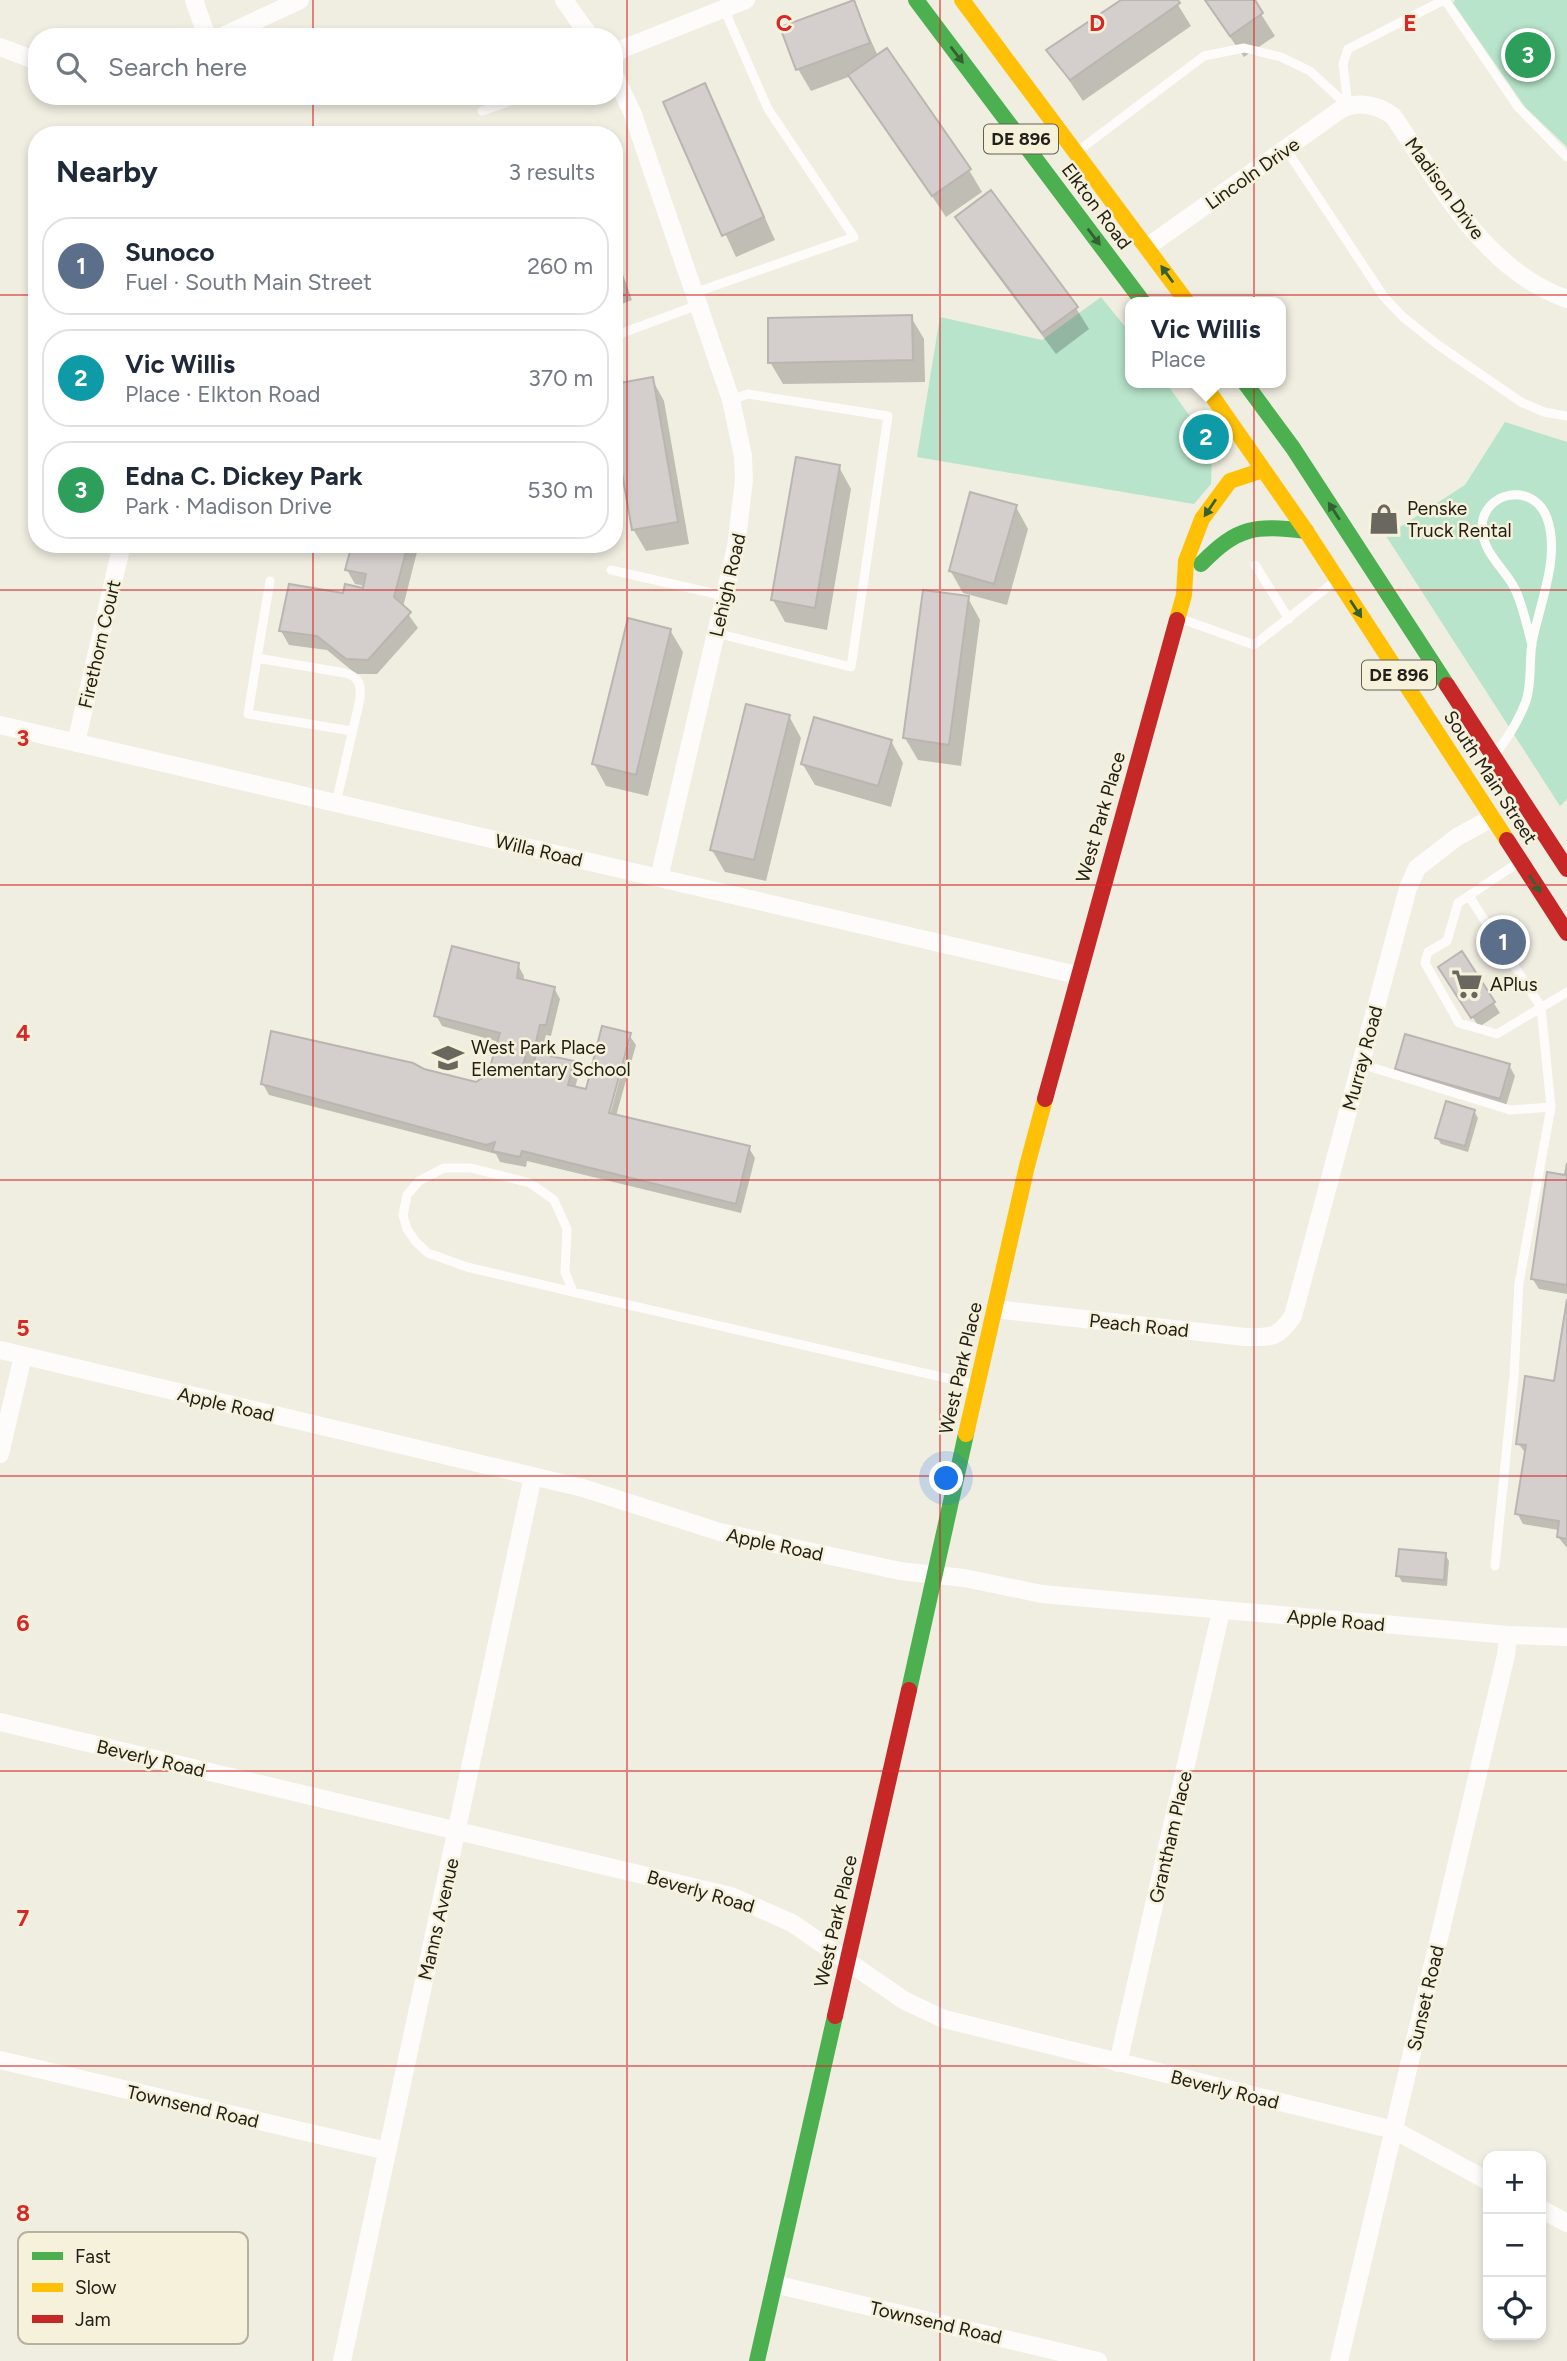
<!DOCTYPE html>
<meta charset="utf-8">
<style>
:root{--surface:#fff;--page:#f6f6f7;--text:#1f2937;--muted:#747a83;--line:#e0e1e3;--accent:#6a685e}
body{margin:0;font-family:Figtree,sans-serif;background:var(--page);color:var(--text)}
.controls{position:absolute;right:21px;bottom:21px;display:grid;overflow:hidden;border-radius:14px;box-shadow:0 4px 10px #0003}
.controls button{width:63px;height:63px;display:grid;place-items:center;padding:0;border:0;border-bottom:2px solid var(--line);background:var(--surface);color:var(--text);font:35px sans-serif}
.you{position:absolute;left:947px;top:1479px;width:24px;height:24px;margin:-18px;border:5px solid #fff;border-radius:50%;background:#1a73e8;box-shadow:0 0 0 10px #1a73e833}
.badge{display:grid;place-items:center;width:46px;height:46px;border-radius:50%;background:var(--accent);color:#fff;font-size:23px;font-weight:700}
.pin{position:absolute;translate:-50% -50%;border:4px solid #fff;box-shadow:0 2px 7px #0006}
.popup{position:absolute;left:1125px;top:297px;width:161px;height:91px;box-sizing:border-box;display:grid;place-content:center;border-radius:14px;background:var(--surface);filter:drop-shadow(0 2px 5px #0005);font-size:23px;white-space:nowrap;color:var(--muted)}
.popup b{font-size:26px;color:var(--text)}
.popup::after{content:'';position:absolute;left:50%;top:100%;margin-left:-14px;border:14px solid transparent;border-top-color:var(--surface)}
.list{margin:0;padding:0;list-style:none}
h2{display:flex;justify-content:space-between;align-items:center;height:91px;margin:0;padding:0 28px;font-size:30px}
h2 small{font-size:23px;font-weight:400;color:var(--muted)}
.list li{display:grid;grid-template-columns:46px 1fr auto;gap:21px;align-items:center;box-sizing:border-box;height:98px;margin:0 14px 14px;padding:0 14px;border:2px solid var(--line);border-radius:28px}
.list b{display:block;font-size:26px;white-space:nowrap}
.list p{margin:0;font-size:23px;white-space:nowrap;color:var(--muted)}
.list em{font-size:23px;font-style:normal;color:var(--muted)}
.icon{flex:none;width:38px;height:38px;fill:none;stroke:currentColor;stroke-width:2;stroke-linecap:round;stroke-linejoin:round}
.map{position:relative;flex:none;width:1567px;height:2361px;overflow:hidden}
.search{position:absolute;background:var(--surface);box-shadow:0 4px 10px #0003;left:28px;top:28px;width:595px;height:77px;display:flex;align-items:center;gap:18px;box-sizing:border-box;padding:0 24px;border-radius:28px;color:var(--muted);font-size:26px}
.panel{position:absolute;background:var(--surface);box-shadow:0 4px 10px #0003;left:28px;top:126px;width:595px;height:427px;border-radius:28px}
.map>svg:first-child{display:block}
.green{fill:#b7e4ca}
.shadow{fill:#0003;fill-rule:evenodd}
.building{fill:#d4cfcc;stroke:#bbb5b2;stroke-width:2}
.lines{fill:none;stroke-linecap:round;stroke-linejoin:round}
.lane{stroke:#fdfcfa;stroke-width:9}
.street{stroke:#fdfcfa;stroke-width:18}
.fast{stroke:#4caf50;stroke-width:16}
.slow{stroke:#ffc107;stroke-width:16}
.jam{stroke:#c62828;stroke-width:16}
.oneway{fill:#356031}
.grid{fill:none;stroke:#d62828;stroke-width:2;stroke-opacity:0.55}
.labels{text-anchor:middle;stroke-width:5;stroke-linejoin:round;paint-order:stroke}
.shield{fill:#f6f1db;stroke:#625f52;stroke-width:2}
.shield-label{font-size:18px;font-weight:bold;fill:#222018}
.street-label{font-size:19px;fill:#222018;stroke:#f6f1db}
.poi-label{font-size:19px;fill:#222018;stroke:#f6f1db;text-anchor:start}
.key{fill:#f6f1db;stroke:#b6b2a0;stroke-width:2}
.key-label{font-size:19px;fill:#222018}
.grid-label{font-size:23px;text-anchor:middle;font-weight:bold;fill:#d62828;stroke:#f6f1db;stroke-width:5;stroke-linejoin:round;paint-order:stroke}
</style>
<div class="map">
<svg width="1567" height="2361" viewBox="0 0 1567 2361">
<rect width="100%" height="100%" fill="#f0ede1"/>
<path class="green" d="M1455,0h112v147l-42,-40 -72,-104z
M1101,297l30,37v49h35l46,64 -1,37 -17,20 -277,-47 23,-140 102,23z
M1505,422l62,20v357l-7,7 -174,-270 79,-51z"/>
<path class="shadow" d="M1124,0h51l16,26 -108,75 -34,-50z
M1204,0h48l23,36 -31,21z
M853,1l25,55 91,114 13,22 -36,25 -95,-141 -40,15 -13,-22 -15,-41z
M705,85l70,155 -39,17 -71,-154z
M958,218l118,90 13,21 -33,25 -86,-115z
M614,249l18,51 -18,7z
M911,317l13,22 1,43 -142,2 -13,-22z
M652,379l12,22 25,143 -43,7 -13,-22z
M839,467l12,22 -24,141 -42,-8 -12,-22z
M1016,507l12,22 -21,76 -44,-12 -13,-23z
M354,544h65l-16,63 15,21 -41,46h-21l-29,-24 -38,-5 -8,-14 63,-36 20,-5 1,-4 -10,-2 -8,-14z
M968,598l12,22 -19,146 -43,-6 -13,-22z
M670,630l13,22 -35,144 -42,-10 -12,-22z
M789,716l12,22 -35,143 -41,-9 -13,-22z
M891,741l12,22 -12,44 -76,-22 -13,-22z
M1513,920l16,25 -33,22 -16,-25z
M1462,953l38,60 -21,14 -32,-49z
M518,965l6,11 -1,5 31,7 6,11 -9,37 -5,-1 -6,21 33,6 6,11 -4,15 12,3 42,-56 7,10 -20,71 133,32 6,10 -14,55 -214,-52 -1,6 -26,-5 -4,-8 -227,-59 -6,-11 160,-13 54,13 13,-9 9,-33 -57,-16 -6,-11zM627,1041h3l-22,81 -3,-1z
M1509,1065l6,11 -10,33 -102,-29 -6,-11z
M1474,1111l4,7 -10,34 -27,-8 -4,-6z
M1567,1174v120l-28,-5 -7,-11z
M1567,1310v238l-9,-11 1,-7 -36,-6 -6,-11 9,-59 -8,-11 37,-60z
M1445,1554l4,7 -2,25 -45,-4 -4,-7z"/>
<path class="building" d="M854,0l16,43 -74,27 -16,-43z
M1121,0h57l2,3 -110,77 -24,-30z
M1205,0h50l8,13 -33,23z
M887,48l84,121 -39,27 -84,-121z
M705,83l59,134 -42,19 -59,-134z
M991,190l87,117 -36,26 -87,-116z
M614,260l7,18 -7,2z
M912,315l1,45 -145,3v-45z
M653,377l25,145 -46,8 -18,-103v-43z
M796,457l44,8 -25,143 -44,-8z
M970,492l47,13 -23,79 -45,-13z
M352,544h56l-14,53 17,15 -43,48 -22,-1 -29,-23 -38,-5 10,-47 54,9 2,-9 18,4 3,-14 -21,-4z
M923,590l46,6 -20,149 -46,-7z
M628,618l43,11 -35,146 -44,-11z
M746,704l44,11 -36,145 -44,-10z
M814,717l78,23 -14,46 -77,-22z
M1513,918l16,24 -36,23 -16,-24z
M452,946l67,17 -2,15 38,9 -9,38h-6l-5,21 -7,1 -6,22 10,3 4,-19 38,8 -6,24 18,4 16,-63 29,7 -22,80 141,33 -14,58 -214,-53 -2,6 -28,-6 3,-9 -9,3 -225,-61 10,-53 142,32 11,6 52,13 12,-8 12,-41 -66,-17z
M1462,951l33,51 -24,16 -33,-51z
M1405,1034l105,30 -10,35 -105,-30z
M1446,1101l29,9 -10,36 -30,-8z
M1567,1163v122l-36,-6 16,-107 18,3z
M1567,1299v240l-10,-2 2,-16 -44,-7 11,-69 -10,-1 9,-68 29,5z
M1399,1549l47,4 -2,27 -48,-4z"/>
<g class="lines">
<path class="lane" d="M1445,0l73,107 49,50
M1348,106l-5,-42 5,-15 96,-49
M482,111l43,-15
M1286,149l98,148 19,20 35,28 83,57 23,10 23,4
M1078,151l126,-95 40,-8 37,9 29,14 38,35
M694,293l160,-56 -86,-128 -44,-100
M614,336l84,-31
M1255,565l34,54
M611,570l114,26
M270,581l-13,77 88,15c15,4 16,12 15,26l-24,104
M1179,618l75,27 80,-63
M716,633l135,34 37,-251 -140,-22 -17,6
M257,658l-9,56 104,17
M1497,752c12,-16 22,-32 29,-51 6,-17 3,-39 6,-58 7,-38 29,-86 15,-125 -14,-38 -66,-26 -65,11 1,24 23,40 33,60 8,17 12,37 17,56
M1519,862l-61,41 -11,38 -19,11 -3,11 34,60 38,11 70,-42
M1469,896l23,36
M1361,1064l149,46 41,-3
M573,1292l-8,-20 2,-43 -13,-29 -24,-17 -59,-15h-27l-25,13 -12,14 -4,20 4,14 9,13 12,11 39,14 106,25 403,93
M1495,1566l19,-190 5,-93 32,-176 -10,-100 -34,-52"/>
<path class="street" d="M194,0l13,37
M564,0l26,37
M221,37l79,-37
M0,47l37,14
M614,56l8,-7 124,-49
M614,74l18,38 99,288 12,56 1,24 -8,67 -77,331
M1147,247l193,-137c18,-10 38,-5 53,6 47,68 91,154 174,183
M0,725l1077,250
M76,743l46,-199
M995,1309l250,28c27,0 32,2 48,-21l115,-428 9,-20 40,-31 35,-19
M0,1350l583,138 137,44 180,39 64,7 78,16 466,41 59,2
M0,1454l23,-98
M0,1722l731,174 61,27 113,78 39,18 450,111 94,51
M0,2060l387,91
M1118,2063l103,-452
M1541,2209l26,14
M774,2284l324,77
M342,2361l191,-885
M1339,2361l167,-706 2,-20"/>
<path class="fast" d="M916,0l227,302
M1245,383l48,65 154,237
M1201,564c37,-38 54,-39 105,-33
M909,1690l57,-256
M757,2361l78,-345"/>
<path class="slow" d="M962,0l225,302
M1203,383l103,148 201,309
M1177,620l7,-25 2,-34 16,-42 28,-38 33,-11
M966,1434l61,-268 18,-67"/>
<path class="jam" d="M1447,685l120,184
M1507,840l60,93
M1045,1099l132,-479
M835,2016l74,-326"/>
</g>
<defs><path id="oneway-solid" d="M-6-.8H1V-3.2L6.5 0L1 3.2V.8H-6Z" transform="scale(1.75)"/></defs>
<g class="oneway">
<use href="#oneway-solid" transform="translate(957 55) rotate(53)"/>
<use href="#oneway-solid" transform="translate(1094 237) rotate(53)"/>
<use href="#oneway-solid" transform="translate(1167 274) rotate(-126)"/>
<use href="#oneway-solid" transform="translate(1210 508) rotate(124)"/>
<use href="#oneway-solid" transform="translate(1334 511) rotate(-123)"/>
<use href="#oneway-solid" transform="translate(1356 609) rotate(57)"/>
<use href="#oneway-solid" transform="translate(1535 884) rotate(57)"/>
</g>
<path class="grid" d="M313,0v37M627,0v2361M940,0v2361M1254,0v2361M313,96v39M0,295h37M614,295h953M313,544v1817M0,590h1567M0,885h1567M0,1180h1567M0,1476h1567M0,1771h1567M0,2066h1567"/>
<defs>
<symbol id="shop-bare" viewBox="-9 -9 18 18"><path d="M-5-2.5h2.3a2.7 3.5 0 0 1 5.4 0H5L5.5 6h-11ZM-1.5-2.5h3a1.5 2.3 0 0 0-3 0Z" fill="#6a685e" stroke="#f6f1db" stroke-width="2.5" paint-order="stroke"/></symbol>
<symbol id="supermarket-bare" viewBox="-9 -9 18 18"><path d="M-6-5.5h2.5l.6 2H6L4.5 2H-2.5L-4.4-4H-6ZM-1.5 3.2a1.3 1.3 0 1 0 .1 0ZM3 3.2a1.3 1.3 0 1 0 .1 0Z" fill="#6a685e" stroke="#f6f1db" stroke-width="2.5" paint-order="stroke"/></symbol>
<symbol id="school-bare" viewBox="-9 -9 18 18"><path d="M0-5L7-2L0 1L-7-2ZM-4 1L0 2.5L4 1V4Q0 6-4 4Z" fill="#6a685e" stroke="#f6f1db" stroke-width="2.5" paint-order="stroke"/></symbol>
</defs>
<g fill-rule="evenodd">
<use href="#shop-bare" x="1362" y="497" width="44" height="44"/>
<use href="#supermarket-bare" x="1445" y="962" width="44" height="44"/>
<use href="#school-bare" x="426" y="1036" width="44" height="44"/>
</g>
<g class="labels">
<g class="shield">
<rect x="984" y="124.5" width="74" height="29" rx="5"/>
<rect x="1362" y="660.5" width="74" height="29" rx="5"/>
</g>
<g class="shield-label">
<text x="1021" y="145">DE 896</text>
<text x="1399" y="681">DE 896</text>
</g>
<g class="street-label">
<text transform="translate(1252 173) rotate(-35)" y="7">Lincoln Drive</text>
<text transform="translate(1445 188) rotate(54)" y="7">Madison Drive</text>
<text transform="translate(1097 206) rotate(53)" y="7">Elkton Road</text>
<text transform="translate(727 585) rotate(-77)" y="7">Lehigh Road</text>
<text transform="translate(99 644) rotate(-77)" y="7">Firethorn Court</text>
<text transform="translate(1491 777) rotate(57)" y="7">South Main Street</text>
<text transform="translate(1100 817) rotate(-74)" y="7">West Park Place</text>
<text transform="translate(539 850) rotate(13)" y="7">Willa Road</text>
<text transform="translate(1362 1058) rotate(-75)" y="7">Murray Road</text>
<text transform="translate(1139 1325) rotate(6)" y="7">Peach Road</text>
<text transform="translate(960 1368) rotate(-77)" y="7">West Park Place</text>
<text transform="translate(226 1404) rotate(13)" y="7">Apple Road</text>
<text transform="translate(775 1544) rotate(12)" y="7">Apple Road</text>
<text transform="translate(1336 1620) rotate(5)" y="7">Apple Road</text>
<text transform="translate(151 1758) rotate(13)" y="7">Beverly Road</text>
<text transform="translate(1170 1837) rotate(-77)" y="7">Grantham Place</text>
<text transform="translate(701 1891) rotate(16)" y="7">Beverly Road</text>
<text transform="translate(438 1919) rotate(-77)" y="7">Manns Avenue</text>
<text transform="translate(835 1921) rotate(-77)" y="7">West Park Place</text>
<text transform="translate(1425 1998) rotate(-77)" y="7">Sunset Road</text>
<text transform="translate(1225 2089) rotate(14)" y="7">Beverly Road</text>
<text transform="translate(193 2106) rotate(13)" y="7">Townsend Road</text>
<text transform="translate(936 2322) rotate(13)" y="7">Townsend Road</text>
</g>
<g class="poi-label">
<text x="1407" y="515">Penske<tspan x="1407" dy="22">Truck Rental</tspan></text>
<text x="1490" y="991">APlus</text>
<text x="471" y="1054">West Park Place<tspan x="471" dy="22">Elementary School</tspan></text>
</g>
</g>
<rect x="18" y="2232" width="230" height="112" rx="10" class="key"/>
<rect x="32" y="2252" width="31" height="8" fill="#4caf50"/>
<rect x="32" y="2283" width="31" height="9" fill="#ffc107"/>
<rect x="32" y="2315" width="31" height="8" fill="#c62828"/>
<g class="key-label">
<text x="75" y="2263">Fast</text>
<text x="75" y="2294">Slow</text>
<text x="75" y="2326">Jam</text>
</g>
<g class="grid-label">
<text x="784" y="31">C</text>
<text x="1097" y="31">D</text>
<text x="1410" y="31">E</text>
<text x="23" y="746">3</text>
<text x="23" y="1041">4</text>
<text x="23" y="1336">5</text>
<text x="23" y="1631">6</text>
<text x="23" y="1926">7</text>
<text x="23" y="2221">8</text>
</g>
</svg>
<div class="controls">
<button>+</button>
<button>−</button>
<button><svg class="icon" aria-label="locate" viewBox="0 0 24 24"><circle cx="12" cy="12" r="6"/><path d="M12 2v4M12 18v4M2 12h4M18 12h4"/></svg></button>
</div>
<div class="you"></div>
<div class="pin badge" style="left:1503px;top:942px;background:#5c6f8a">1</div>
<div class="pin badge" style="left:1206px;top:437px;background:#0f9aa8">2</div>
<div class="popup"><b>Vic Willis</b>Place</div>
<div class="pin badge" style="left:1528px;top:55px;background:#2e9e5b">3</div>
<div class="search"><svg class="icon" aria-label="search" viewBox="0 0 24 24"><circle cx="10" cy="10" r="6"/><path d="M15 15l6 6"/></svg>Search here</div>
<section class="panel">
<h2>Nearby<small>3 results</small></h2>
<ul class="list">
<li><span class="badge" style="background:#5c6f8a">1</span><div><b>Sunoco</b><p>Fuel · South Main Street</p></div><em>260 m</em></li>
<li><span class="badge" style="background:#0f9aa8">2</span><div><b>Vic Willis</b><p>Place · Elkton Road</p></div><em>370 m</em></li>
<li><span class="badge" style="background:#2e9e5b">3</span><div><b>Edna C. Dickey Park</b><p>Park · Madison Drive</p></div><em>530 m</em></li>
</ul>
</section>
</div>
